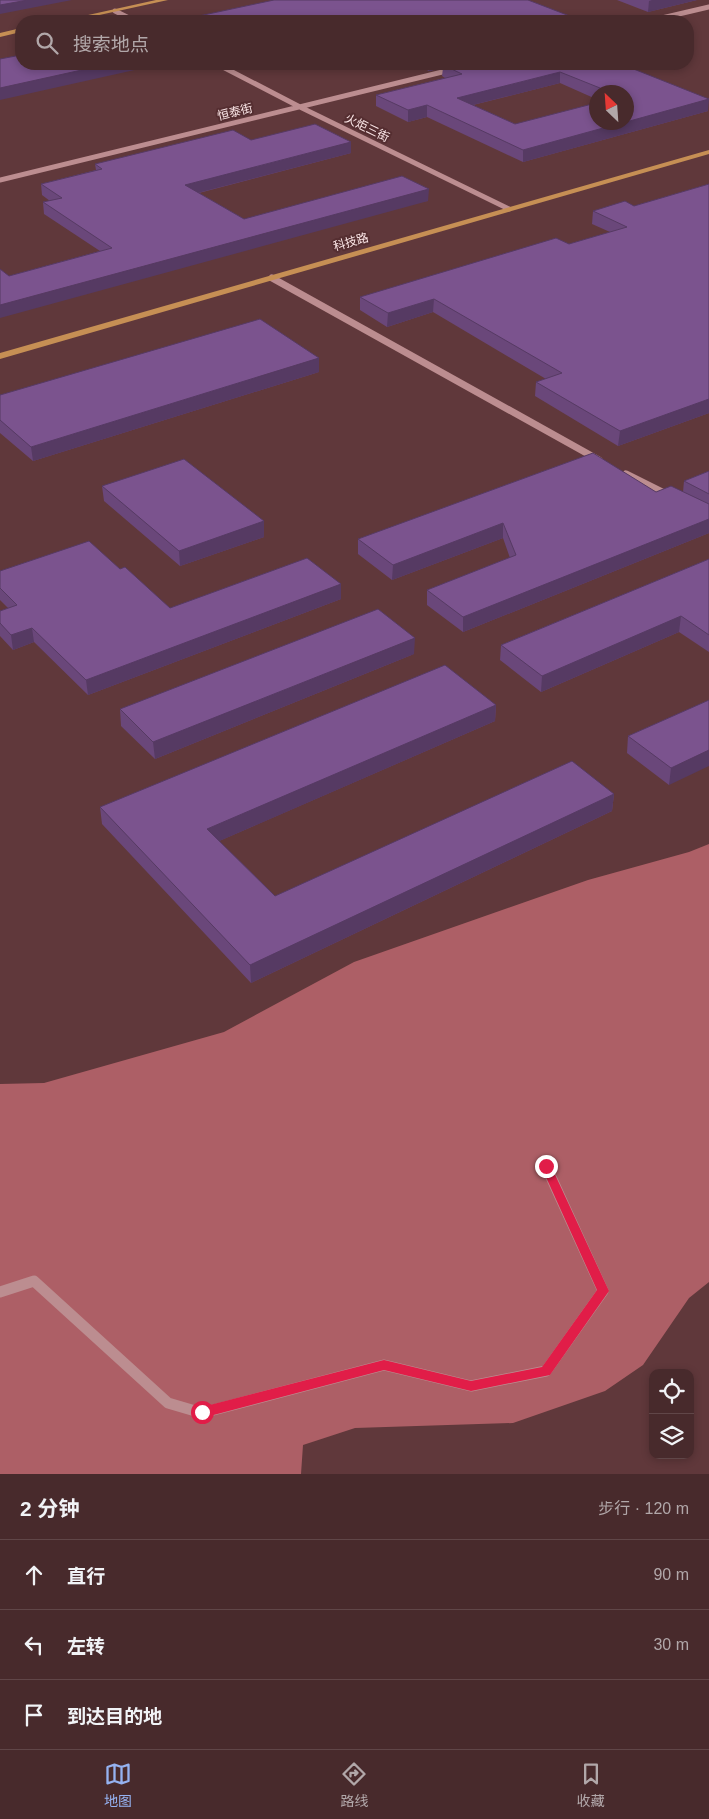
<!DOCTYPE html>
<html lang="zh">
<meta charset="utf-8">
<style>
:root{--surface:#482a2c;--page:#4f3234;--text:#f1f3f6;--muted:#b1a7a9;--line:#604648;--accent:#95b2f1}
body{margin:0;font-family:Helvetica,"Noto Sans SC",sans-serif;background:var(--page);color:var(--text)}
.controls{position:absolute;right:15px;bottom:15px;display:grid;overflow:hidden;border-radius:10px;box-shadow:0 2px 8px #0003}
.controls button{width:45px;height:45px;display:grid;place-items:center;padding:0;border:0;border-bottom:1px solid var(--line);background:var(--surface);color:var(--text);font:25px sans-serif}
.compass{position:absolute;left:589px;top:85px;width:45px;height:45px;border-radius:50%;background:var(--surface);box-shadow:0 2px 8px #0003;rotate:335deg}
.stop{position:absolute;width:15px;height:15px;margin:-11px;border:4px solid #e11d48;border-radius:50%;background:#fff}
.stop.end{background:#e11d48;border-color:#fff;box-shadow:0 1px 5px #0008}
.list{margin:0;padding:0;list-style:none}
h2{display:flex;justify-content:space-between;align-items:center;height:65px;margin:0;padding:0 20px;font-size:21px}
h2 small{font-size:16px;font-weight:400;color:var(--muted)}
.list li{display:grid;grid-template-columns:32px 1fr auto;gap:15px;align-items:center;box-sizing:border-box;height:70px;padding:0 20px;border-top:1px solid var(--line)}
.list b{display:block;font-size:19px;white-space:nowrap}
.list em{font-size:16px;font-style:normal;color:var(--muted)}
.icon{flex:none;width:28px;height:28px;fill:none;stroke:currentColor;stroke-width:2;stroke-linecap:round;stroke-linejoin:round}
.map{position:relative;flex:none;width:709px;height:1474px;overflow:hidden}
.search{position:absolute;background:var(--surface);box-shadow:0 2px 8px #0003;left:15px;right:15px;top:15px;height:55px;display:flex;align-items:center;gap:12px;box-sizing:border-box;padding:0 18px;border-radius:20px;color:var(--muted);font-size:19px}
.sheet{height:275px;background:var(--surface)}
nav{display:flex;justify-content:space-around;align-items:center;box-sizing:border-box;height:70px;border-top:1px solid var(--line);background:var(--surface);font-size:14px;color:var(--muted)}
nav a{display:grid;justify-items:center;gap:2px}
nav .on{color:var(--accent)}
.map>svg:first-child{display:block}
.forest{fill:#ad5f66}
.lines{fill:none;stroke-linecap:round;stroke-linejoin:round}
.minor-far2{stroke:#bc8d90;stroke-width:5}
.minor-far1{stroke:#bc8d90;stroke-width:7}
.minor{stroke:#bc8d90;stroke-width:11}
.major{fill:#c68f54;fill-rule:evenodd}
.wall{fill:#6a477a;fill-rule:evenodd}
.shaded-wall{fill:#563a63}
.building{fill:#7b538e;stroke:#563a63}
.route{fill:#e11d48}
.labels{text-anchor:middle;stroke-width:4;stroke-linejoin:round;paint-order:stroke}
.far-street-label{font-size:12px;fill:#fde8e9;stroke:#552e31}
</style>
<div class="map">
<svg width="709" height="1474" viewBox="0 0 709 1474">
<rect width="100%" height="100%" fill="#60383b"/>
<path class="forest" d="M709,844v438l-20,16 -46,67 -38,26 -92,32 -158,5 -52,17 -2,29h-301v-390l44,-1 180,-51 130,-70 234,-82 101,-28z"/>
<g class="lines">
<path class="minor-far2" d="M115,11l20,10
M649,21l60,-14
M217,64l83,43 209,102
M0,180l475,-116"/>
<path class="minor-far1" d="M272,278l327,182
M626,474l42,21"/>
<path class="minor" d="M0,1292l34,-11 134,122 34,10 182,-48 87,21 75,-15 57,-80 -57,-125"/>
<path class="major" d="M156,0h12l-96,21h-11z
M21,28v4l-21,5v-4z
M709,150v4l-709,205v-6z"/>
</g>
<path class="wall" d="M617,0h80l-49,12z
M414,64h162l132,47 -185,51 -96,-45 -19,5 -32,-16v-11l69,-17 -3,-2 1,-8 -14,3zM560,83l36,16v-7h30l-30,30 -81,2 -42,-19z
M251,140l100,13 -152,40 45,26 184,-18 -419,75 91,-25 -56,-37 -1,-12 7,-1 -8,-6 -1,-11 55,-14 -1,-6z
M709,184v229l-91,33 -83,-50 1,-14 10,-3 -113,-67 -46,15 -27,-17v-13l209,-53 41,-12 -18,-8 1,-13 41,-5z
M319,372l-286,89 -33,-28v-38z
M709,471v62l-246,99 -36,-27v-15l83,-32 -7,-20 -111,42 -34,-26v-15l298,-47h27l1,-11z
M102,486l162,35v16l-84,29 -76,-65z
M709,559v93l-30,-20 -138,60 -41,-32 1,-15z
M120,569l50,39 171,-9 -253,96 -54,-53 -21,8 -13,-14v-25l8,-3 -8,-8v-29z
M414,654l-259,105 -34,-33 -1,-17z
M709,700l-40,85 -42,-32 1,-17z
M496,705l-1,16 -276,120 56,55 339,-102 -2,17 -361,172 -149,-159 -2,-17z"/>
<path class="shaded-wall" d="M28,0h44l-72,14v-9z
M652,0h45l-49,12 1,-11z
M575,18v3h-12z
M109,64h48v1l-157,35v-12z
M430,64h30l-17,1v3l-14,3z
M560,72v11l-103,26v-11z
M709,99l-1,12 -185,51v-12z
M427,105v12l-19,5v-12z
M351,142v11l-165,43 -1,-11z
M429,189l-1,12 -428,117v-13z
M434,299l-1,13 -46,15 1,-14z
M319,358v14l-286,89 -2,-14z
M709,399v14l-91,33 2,-15z
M709,519v14l-246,99v-15z
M264,521v16l-84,29 -1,-15z
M503,523v15l-111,42 1,-15z
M341,584v15l-253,96 -2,-15z
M681,616l-2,16 -138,60 1,-16z
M32,628l2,14 -21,8 -2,-15z
M415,638l-1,16 -259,105 -2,-17z
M496,705l-1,16 -287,125 -1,-17z
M709,750v16l-40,19 2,-17z
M614,794l-2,17 -361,172 -1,-18z"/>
<path class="building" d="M0,0h28l-28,5z
M274,0h254l47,18 -12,3h-380l-3,-1z
M21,55v9h88l-109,24v-29z
M449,64h127l5,2 8,-2h32l88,35 -83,23v-30h-16l-50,-20 -103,26 58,26 81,-21v19h29l-102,28 -96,-45 -19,5 -32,-15 86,-21 -19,-9z
M315,124l36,18 -166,43 59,34 158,-43 27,13 -429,116v-36l9,7 103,-28 -69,-46 19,-4 -21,-14 61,-15 -7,-5 138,-34 18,10z
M709,184v215l-89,32 -84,-49 26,-9 -128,-74 -46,14 -28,-16 196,-59 13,6 58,-17 -34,-16 32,-10 9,5z
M260,319l59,39 -288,89 -31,-27v-25z
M593,453l63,39 15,-6 38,18v15l-246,98 -36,-27 89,-35 -13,-32 -110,42 -35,-26z
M184,459l80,62 -85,30 -77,-65z
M709,471v23l-25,-13z
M89,541l31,28 5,-2 45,41 137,-50 34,26 -255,96 -54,-52 -21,7 -11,-12v-12l17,-6 -17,-17v-17z
M709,559v76l-28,-19 -139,60 -41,-31z
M378,609l37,29 -262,104 -33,-33z
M445,665l51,40 -289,124 68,67 297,-135 42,33 -364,171 -150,-158z
M709,700v50l-38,18 -43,-32z"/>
<path class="route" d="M546,1161l5,5 58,125 -59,84 -79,16 -87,-21 -182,48 -4,-2 -1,-4 1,-3 4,-2 182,-47 87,21 71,-14 55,-77 -56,-124z"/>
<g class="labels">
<g class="far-street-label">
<text transform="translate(235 112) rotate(-14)" y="4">恒泰街</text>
<text transform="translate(367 128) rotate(26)" y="4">火炬三街</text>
<text transform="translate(351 242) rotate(-16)" y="4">科技路</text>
</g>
</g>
</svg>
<div class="controls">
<button><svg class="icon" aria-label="locate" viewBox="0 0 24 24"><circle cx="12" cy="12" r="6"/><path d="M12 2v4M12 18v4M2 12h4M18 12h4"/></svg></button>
<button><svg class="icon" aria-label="layers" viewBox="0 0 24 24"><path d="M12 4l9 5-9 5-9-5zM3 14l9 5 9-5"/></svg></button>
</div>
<svg class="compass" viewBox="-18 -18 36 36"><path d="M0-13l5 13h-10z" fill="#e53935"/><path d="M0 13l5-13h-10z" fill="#b1a7a9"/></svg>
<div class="stop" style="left:202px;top:1412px"></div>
<div class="stop end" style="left:546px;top:1166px"></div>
<div class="search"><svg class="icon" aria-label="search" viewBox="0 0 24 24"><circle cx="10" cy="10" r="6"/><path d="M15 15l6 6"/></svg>搜索地点</div>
</div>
<section class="sheet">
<h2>2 分钟<small>步行 · 120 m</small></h2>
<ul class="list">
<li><svg class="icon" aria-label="ahead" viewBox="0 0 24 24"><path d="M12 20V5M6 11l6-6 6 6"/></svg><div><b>直行</b></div><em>90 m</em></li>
<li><svg class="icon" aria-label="left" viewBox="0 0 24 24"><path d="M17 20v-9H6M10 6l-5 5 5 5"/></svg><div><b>左转</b></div><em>30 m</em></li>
<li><svg class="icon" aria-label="arrive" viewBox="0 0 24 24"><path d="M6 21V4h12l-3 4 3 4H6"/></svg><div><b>到达目的地</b></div></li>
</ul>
</section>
<nav>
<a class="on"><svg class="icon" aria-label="map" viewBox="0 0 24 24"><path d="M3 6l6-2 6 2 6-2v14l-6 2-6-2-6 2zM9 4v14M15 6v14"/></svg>地图</a>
<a><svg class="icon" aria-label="directions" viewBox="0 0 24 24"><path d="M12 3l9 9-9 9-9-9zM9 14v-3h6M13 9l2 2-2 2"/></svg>路线</a>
<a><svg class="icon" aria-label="saved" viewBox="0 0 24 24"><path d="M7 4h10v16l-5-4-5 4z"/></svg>收藏</a>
</nav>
